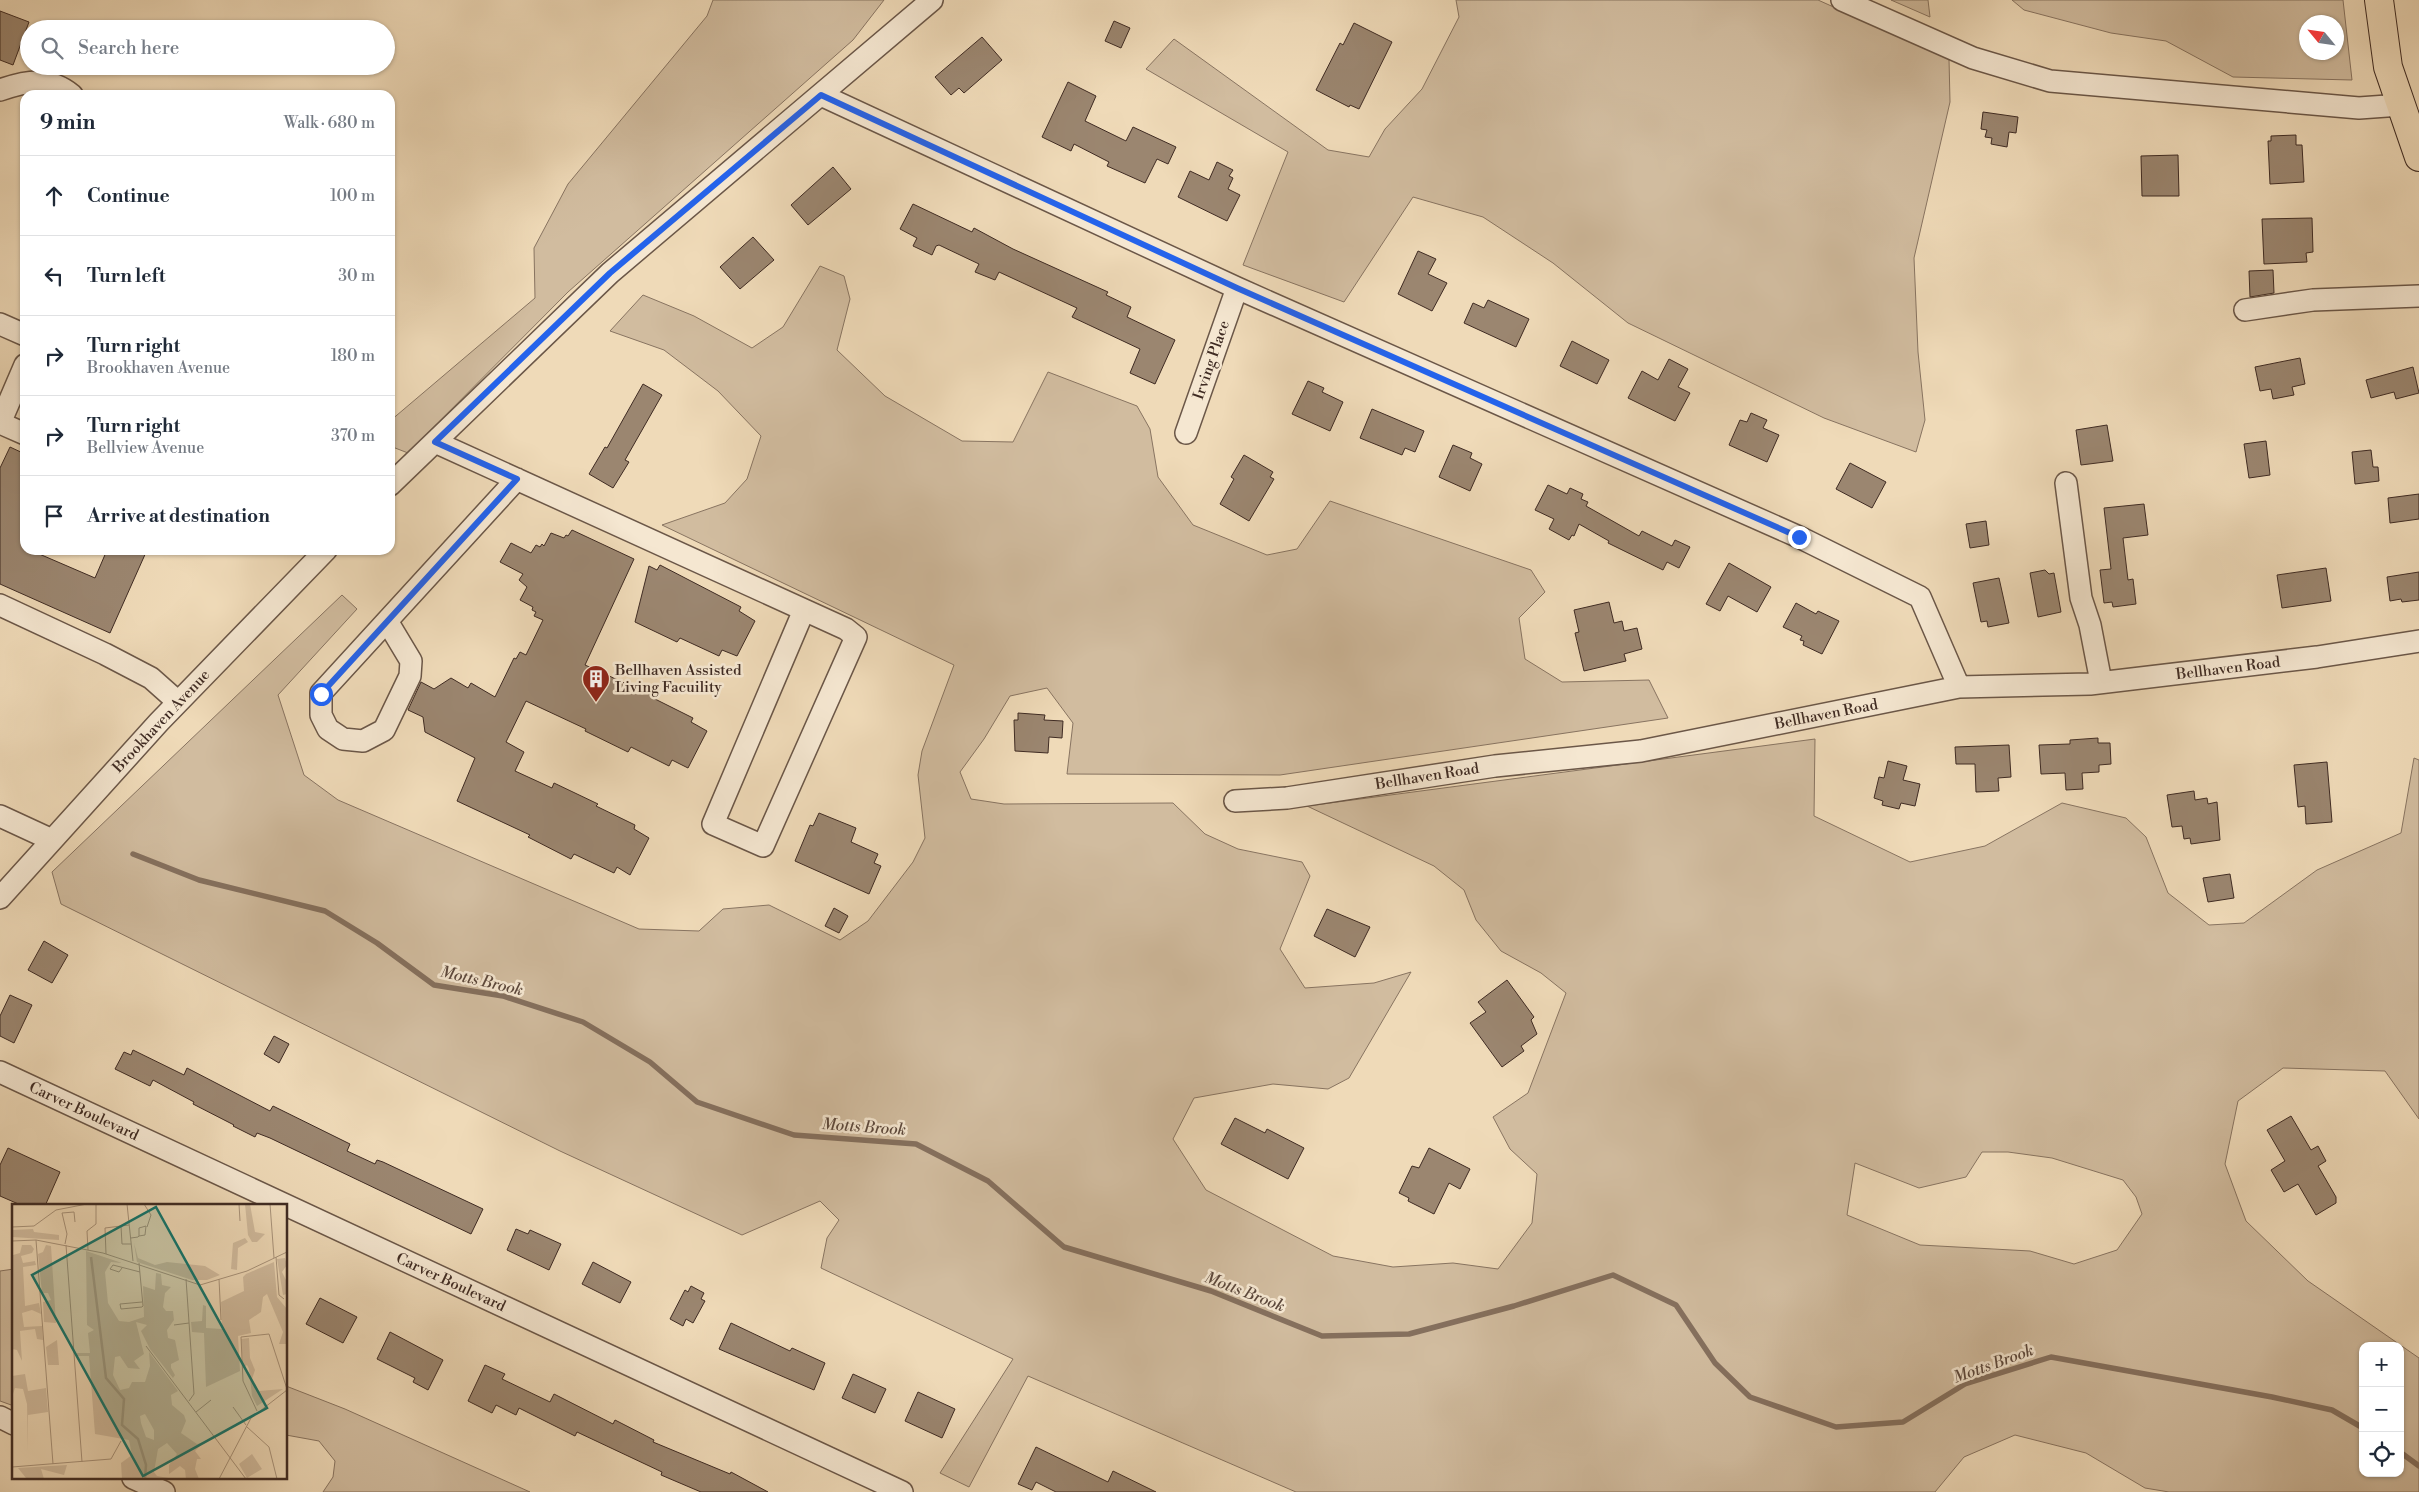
<!DOCTYPE html>
<meta charset="utf-8">
<style>
:root{--surface:#fff;--page:#f2f2f3;--text:#1f2937;--muted:#747a83;--line:#e0e1e3}
body{margin:0;font-family:"Libre Bodoni",serif;background:var(--page);color:var(--text)}
.controls{position:absolute;right:15px;bottom:15px;display:grid;overflow:hidden;border-radius:10px;box-shadow:0 1px 4px #0004}
.controls button{width:45px;height:45px;display:grid;place-items:center;padding:0;border:0;border-bottom:1px solid var(--line);background:var(--surface);color:var(--text);font:25px sans-serif}
.compass{position:absolute;left:2299px;top:15px;width:45px;height:45px;border-radius:50%;background:var(--surface);box-shadow:0 1px 4px #0004;rotate:299deg}
.stop{position:absolute;width:15px;height:15px;margin:-11px;border:4px solid #2563eb;border-radius:50%;background:#fff}
.stop.end{background:#2563eb;border-color:#fff;box-shadow:0 1px 5px #0008}
.list{margin:0;padding:0;list-style:none}
h2{display:flex;justify-content:space-between;align-items:center;height:65px;margin:0;padding:0 20px;font-size:21px}
h2 small{font-size:16px;font-weight:400;color:var(--muted)}
.list li{display:grid;grid-template-columns:32px 1fr auto;gap:15px;align-items:center;box-sizing:border-box;height:80px;padding:0 20px;border-top:1px solid var(--line)}
.list b{display:block;font-size:19px;white-space:nowrap}
.list p{margin:0;font-size:16px;white-space:nowrap;color:var(--muted)}
.list em{font-size:16px;font-style:normal;color:var(--muted)}
.icon{flex:none;width:28px;height:28px;fill:none;stroke:currentColor;stroke-width:2;stroke-linecap:round;stroke-linejoin:round}
.map{position:relative;flex:none;width:2419px;height:1492px;overflow:hidden}
.search{position:absolute;background:var(--surface);box-shadow:0 1px 4px #0004;left:20px;top:20px;width:375px;height:55px;display:flex;align-items:center;gap:12px;box-sizing:border-box;padding:0 18px;border-radius:28px;color:var(--muted);font-size:19px}
.panel{position:absolute;background:var(--surface);box-shadow:0 1px 4px #0004;left:20px;top:90px;width:375px;height:465px;border-radius:15px}
.map>svg:first-child{display:block}
.green{fill:#d1bc9f;stroke:#887461;fill-rule:evenodd}
.lines{fill:none;stroke-linecap:round;stroke-linejoin:round}
.stream{stroke:#85705e;stroke-width:5.5}
.building{fill:#9b8670;stroke:#3f2b23}
.minor-casing{stroke:#6b5748;stroke-width:24}
.major-casing{stroke:#3f2b23;stroke-width:30}
.minor{stroke:#f5e7d1;stroke-width:21}
.major{stroke:#efdab8;stroke-width:28}
.route{stroke:#2563eb;stroke-width:6}
.labels{text-anchor:middle;stroke-width:5;stroke-linejoin:round;paint-order:stroke}
.street-label{font-size:15px;fill:#3f2b23;stroke:#f5e7d1}
.poi-label{font-size:15px;fill:#3f2b23;stroke:#f5e7d1;text-anchor:start}
.water-label{font-size:16px;font-style:italic;fill:#5c483c;stroke:#f5e7d1}
.inset-river{fill:none;stroke:#b39e85;stroke-width:2.5}
.inset-road{fill:none;stroke:#a9947c;stroke-width:1}
.view{fill:#0f766e;fill-opacity:0.15;stroke:#0f766e;stroke-width:2.5}
.inset-edge{fill:none;stroke:#3f2b23;stroke-width:2.5}
</style>
<div class="map">
<svg width="2419" height="1492" viewBox="0 0 2419 1492">
<rect width="100%" height="100%" fill="#efdab8"/>
<filter id="stains"><feTurbulence type="fractalNoise" baseFrequency=".004" numOctaves="4"/><feColorMatrix values="0 0 0 0 .2 0 0 0 0 .09 0 0 0 0 .02 0 0 0 .5 -.17"/></filter>
<radialGradient id="worn" r=".72"><stop offset=".6" stop-color="#630" stop-opacity="0"/><stop offset="1" stop-color="#630" stop-opacity=".3"/></radialGradient>
<path class="green" d="M713,0h171l-31,40 -285,252 -160,161 -18,-7v-25l145,-123 -1,-50 34,-64 139,-168z
M1456,0h362l131,59 1,43 -36,156 4,94 7,68 -9,32 -92,-34 -196,-95 -75,-60 -70,-46 -70,-20 -69,105 -101,-37 45,-113 -142,-83 28,-30 154,111 41,7 16,-28 37,-40 37,-72z
M1891,0h37l2,17z
M2012,0h331l9,80 -119,-3 -67,-36 -55,-8 -87,-23zM2336,22v30h-30v-30z
M820,266l24,10 6,23 -13,51 48,46 77,45 51,1 35,-70 89,34 13,23 8,48 35,48 74,30 30,-6 33,-48 201,69 14,22 -26,26 6,41 37,23 87,-2 19,38 -388,57 -213,-1 6,-51 -26,-35 -37,8 -26,43 -24,33 11,27 33,5 169,-1 32,31 33,15 64,13 8,14 -30,73 25,39 69,-5 37,-11 -62,106 -21,11 -55,-5 -79,14 -21,41 33,51 127,66 60,11 60,-4 45,6 34,-46 5,-49 -27,-25 -17,-32 35,-24 38,-100 -25,-20 -40,-22 -25,-31 -12,-30 -30,-24 -127,-60 508,-67 -1,77 96,46 75,-16 77,-43 64,15 20,19 22,56 41,32 35,-2 73,-53 84,-37 13,-75 5,2v359l-34,-48 -102,-3 -45,33 -13,63 21,57 62,60 111,77v134h-250l-24,-4 -59,-35 -71,-18 -51,22 -29,35h-639l-268,-116 -59,111 -29,-14 73,-114 -192,-91 6,-30 12,-18 -19,-19 -78,34 -182,-84 -499,-247 -9,-32 290,-277 15,14 -79,86 26,80 34,25 301,129 60,2 24,-22 46,-4 71,35 28,-19 45,-59 12,-24 -7,-63 4,-24 32,-86 -292,-140 63,-22 22,-24 14,-43 -43,-45 -54,-41 -54,-19 33,-36 51,21 58,32 31,-21zM1982,1152h26l44,6 71,22 13,17 6,17 -25,36 -43,14 -44,-13 -110,-6 -73,-30 8,-52 64,25 47,-11zM2363,1346h37v127h-37z
M14,1269v137l-14,-5v-130z
M286,1386l59,23 185,83h-207l10,-15 2,-16 -16,-20 -33,-6z"/>
<g class="lines">
<path class="stream" d="M133,854l66,26 126,31 52,32 57,42 69,11 80,26 67,40 47,40 97,33 122,9 72,37 76,66 147,44 111,45 87,-2 105,-28 99,-31 63,30 39,58 35,34 86,30 67,-5 62,-38 86,-27 221,40 60,13 31,18
M2400,1452l19,14"/>
</g>
<path class="building" d="M0,11l29,11 -16,43 -13,-5z
M1114,21l16,7 -9,20 -16,-7z
M1354,23l38,19 -33,67 -9,-4 -1,2 -33,-17 24,-47 3,2z
M982,37l20,23 -38,33 -5,-5 -8,7 -16,-18z
M1068,82l28,14 -11,25 41,20 7,-14 43,20 -8,17 -11,-5 -12,24 -38,-17 2,-4 -35,-18 -3,7 -29,-14z
M1983,112l35,5 -2,16 -7,-1 -2,15 -16,-3 1,-6 -7,-1 2,-7 -6,-1z
M2296,135v10h6l2,37 -34,2 -2,-43h3v-5z
M2178,155l1,41h-37l-1,-40z
M1217,162l16,8 -4,6 4,2 -5,11 12,6 -13,26 -49,-24 12,-26 19,9z
M833,167l18,22 -43,36 -17,-20z
M913,204l59,28 2,-4 39,21 95,43 -2,3 25,12 -4,10 48,23 -20,44 -25,-11 10,-24 -68,-32 5,-9 -78,-36 -4,8 -20,-8 4,-8 -40,-19 -3,1 -4,9 -19,-9 4,-8 -17,-9z
M2312,218l1,34 -7,1 1,9 -43,2 -2,-45z
M753,237l21,23 -34,29 -20,-22z
M1418,251l18,8 -8,15 19,9 -15,28 -34,-17z
M2273,270l1,23 -24,4 -1,-26z
M1488,300l41,19 -13,28 -52,-24 9,-20 11,5z
M1572,341l37,19 -12,24 -37,-18z
M2300,358l5,26 -13,3 2,8 -21,4 -2,-10 -11,2 -5,-24z
M1669,359l19,10 -10,18 12,6 -15,28 -47,-23 14,-27 16,9z
M2413,367l6,26 -23,6 -2,-7 -23,6 -5,-18z
M1308,381l16,7 -2,4 21,10 -13,29 -38,-17z
M643,384l19,11 -37,65 4,2 -16,26 -24,-14 16,-27 2,1z
M1372,409l52,22 -9,21 -10,-4 -3,7 -42,-17z
M1751,413l16,7 -4,8 16,7 -12,27 -38,-17 11,-25 7,2z
M2107,425l6,36 -32,4 -5,-35z
M2266,441l4,34 -21,3 -5,-34z
M1453,445l19,8 -2,5 12,6 -12,27 -31,-14z
M10,447l15,7v96h5l65,28 12,-28h40l-37,83 -110,-49v-116z
M2371,450l2,17h5l1,14 -24,3 -3,-32z
M1244,455l29,17 -3,5 4,2 -25,42 -29,-17 14,-25 -3,-2z
M1850,463l36,19 -14,26 -36,-19z
M1548,485l19,9 3,-6 13,6 -2,5 7,3 -2,4 53,30 3,-5 30,15 3,-6 15,7 -11,21 -12,-6 -4,8 -55,-27 1,-2 -30,-17 -5,12 -2,-1 -3,5 -20,-11 5,-10 -19,-9z
M2419,494v25l-29,4 -2,-25z
M2144,504l4,31 -25,3 5,42 5,-1 3,25 -23,3 -1,-5 -8,1 -4,-33 11,-1 -7,-61z
M1986,521l3,24 -19,3 -4,-24z
M572,530l62,29 -49,106 68,31v2l40,20 -2,4 16,9 -19,37 -16,-8 -3,6 -38,-19 -3,5 -43,-21 1,-2 -60,-28 -20,41 18,10 -9,19 37,17 2,-5 44,21 -2,2 39,19 -1,4 15,9 -19,37 -13,-8 -3,6 -40,-19 -3,5 -43,-22 2,-2 -73,-34 18,-43 -50,-26 -2,-15 -15,-7 13,-28 13,7 17,-11 17,10 3,-5 24,14 19,-39 2,1 4,-7 6,3 17,-35 -9,-4 2,-4 -4,-2 1,-3 -13,-7 7,-13 -8,-7 4,-6 -23,-12 11,-19 20,10 5,-8 4,2 2,-3 2,2 7,-13 13,5 2,-3 2,1z
M1729,563l42,24 -14,25 -29,-16 -8,15 -14,-7z
M660,565l81,42 -2,4 16,10 -18,35 -15,-6 -3,6 -39,-18 -3,4 -42,-20 14,-56 8,4z
M2326,568l5,33 -49,7 -5,-33z
M2045,570l4,4 5,-1 7,39 -23,5 -8,-44z
M2419,572v28l-17,2 -1,-3 -11,2 -3,-24z
M1999,578l10,45 -21,4 -1,-6 -6,1 -8,-39z
M1609,602l5,21 8,-2 2,10 13,-3 5,21 -18,5 2,7 -42,10 -9,-38 4,-1 -5,-22z
M1796,603l20,11 2,-3 21,10 -17,33 -19,-9 1,-4 -4,-1 2,-4 -19,-9z
M1018,713l27,2 -1,5 19,1 -1,17 -13,-1 -1,16 -33,-2 -1,-31h4z
M2098,738v5h12l1,21 -12,1v7l-17,1 1,16 -17,1 -1,-17 -24,1 -2,-29 31,-1v-4z
M2009,745l2,32 -13,1 1,13 -23,1 -1,-28h-19l-1,-17z
M1888,761l19,5 -4,14 17,4 -5,22 -14,-3 -2,6 -17,-4 1,-4 -9,-3 5,-21 5,1z
M2327,762l5,60 -26,2 -1,-18 -7,1 -4,-42z
M2194,791l1,9 12,-2 1,6 9,-2 3,38 -29,4 -1,-6 -6,1 -2,-13 -10,1 -5,-32z
M819,813l37,15 -5,14 27,12 -4,9 7,3 -12,28 -74,-33 15,-36 3,1z
M2230,874l4,24 -26,4 -5,-24z
M834,908l14,8 -9,17 -14,-7z
M1327,909l43,18 -15,30 -41,-21z
M44,941l24,14 -16,28 -24,-13z
M1507,980l27,37 -3,3 6,14 -16,12 3,5 -22,16 -32,-44 16,-11 -8,-10z
M10,995l22,10 -18,38 -14,-7v-20z
M274,1036l15,8 -10,19 -15,-9z
M133,1050l51,25 3,-7 83,43 3,-5 77,38 -3,7 28,13 2,-4 6,2 100,47 -12,25 -201,-96 -13,-5 -2,4 -22,-11 1,-1 -41,-21 1,-2 -41,-22 -3,6 -35,-17 9,-17 7,3z
M2291,1116l20,34 7,-4 8,15 -8,5 18,31v6l-20,12 -18,-31 -14,8 -13,-22 14,-9 -18,-31z
M1235,1118l30,15 2,-4 37,19 -16,31 -67,-35z
M8,1148l52,24 -15,34h-22l-23,-10v-31z
M1429,1148l41,21 -10,20 -11,-6 -15,31 -26,-13 1,-3 -10,-5 13,-27 7,2z
M516,1229l12,5 2,-4 31,14 -12,26 -42,-20z
M593,1262l38,20 -11,21 -38,-19z
M691,1286l13,7 -3,6 4,2 -12,22 -7,-4 -3,7 -13,-7 15,-29 3,2z
M320,1298l37,19 -14,26 -37,-19z
M731,1323l59,28 2,-3 33,15 -11,27 -95,-41z
M390,1332l53,28 -15,30 -15,-8 2,-4 -38,-19z
M485,1365l20,9 -3,5 48,23 4,-8 59,30 2,-4 39,20 -1,2 77,32 1,-2 37,20h-67l-40,-17 1,-3 -85,-40 -2,4 -56,-28 -3,7 -20,-10 -4,8 -24,-12z
M853,1374l33,15 -11,24 -33,-15z
M918,1392l37,17 -13,29 -37,-17z
M1036,1447l72,35 5,-11 43,21h-100l-20,-10 -4,8 -14,-6z"/>
<g class="lines">
<defs>
<path id="minor" d="M1842,0l131,58 77,23 309,27 42,-3
M0,90c26,-9 49,-14 72,5
M821,95l416,193 562,249 121,60 39,90
M2245,310l68,-10 106,-4
M0,324l25,11
M25,365l-25,58 25,11
M1186,433l51,-145
M435,442l411,187 10,8 -93,209 -50,-22 91,-214
M2066,483l15,115 9,27 11,57
M390,485l220,-212 322,-273
M0,605l105,49 46,24 27,24
M387,621l24,40 -1,15 -26,54 -21,11 -20,-2 -15,-10 -7,-14v-22l196,-214
M1235,801l52,-3 208,-32 146,-15 318,-64 131,-3 227,-27 102,-16
M0,816l52,24
M0,898l159,-176 167,-172
M0,1072l902,420
M0,1417l14,7
M133,1478l31,14"/>
<path id="major" d="M2379,0l9,67 31,90"/>
</defs>
<use href="#minor" class="minor-casing"/>
<use href="#major" class="major-casing"/>
<use href="#minor" class="minor"/>
<use href="#major" class="major"/>
</g>
<g class="lines">
<path class="route" d="M321,694l196,-215 -82,-37 175,-169 211,-178 416,193 562,249"/>
</g>
<defs>
<symbol id="building-pin" viewBox="-11 -11 22 30"><path d="M0 17L-7.5 6A9.5 9.5 0 1 1 7.5 6Z" fill="#8f2418" stroke="#f5e7d1"/><path d="M-4-6H4V6H1V3H-1V6H-4ZM-2.5-4.3h1.7v1.8h-1.7ZM.8-4.3h1.7v1.8H.8ZM-2.5-1h1.7V.8h-1.7ZM.8-1h1.7V.8H.8Z" fill="#fff"/></symbol>
</defs>
<g fill-rule="evenodd">
<use href="#building-pin" x="580" y="663" width="32" height="43"/>
</g>
<g class="labels">
<g class="street-label">
<text transform="translate(1211 360) rotate(-71)" y="5">Irving Place</text>
<text transform="translate(2228 668) rotate(-7)" y="5">Bellhaven Road</text>
<text transform="translate(1826 714) rotate(-11)" y="5">Bellhaven Road</text>
<text transform="translate(161 721) rotate(-47)" y="5">Brookhaven Avenue</text>
<text transform="translate(1427 776) rotate(-9)" y="5">Bellhaven Road</text>
<text transform="translate(84 1111) rotate(25)" y="5">Carver Boulevard</text>
<text transform="translate(451 1282) rotate(25)" y="5">Carver Boulevard</text>
</g>
<g class="poi-label">
<text x="615" y="675">Bellhaven Assisted<tspan x="615" dy="17">Living Facuility</tspan></text>
</g>
<g class="water-label">
<text transform="translate(482 980) rotate(13)" y="6">Motts Brook</text>
<text transform="translate(864 1126) rotate(4)" y="6">Motts Brook</text>
<text transform="translate(1245 1291) rotate(21)" y="6">Motts Brook</text>
<text transform="translate(1993 1363) rotate(-20)" y="6">Motts Brook</text>
</g>
</g>
<g transform="translate(12 1204)">
<rect width="275" height="275" fill="#efdab8"/>
<path d="M233,0h5l5,28 10,2 -8,8h-5l-4,-7zM21,25l1,3 25,3v5l-47,-3v-7zM233,34l3,4 -10,6 -1,22 -6,-1 2,-26zM122,39l4,15 17,7 12,-3 38,4 15,9 -13,5h-15l-55,-18zM10,41h9l3,4 -2,4 -11,3 2,7 12,-2 1,4 -13,2 2,39 14,-3 2,11 -9,-4 -10,3 2,14 18,-1 1,14 -6,-1 -2,-10 -15,2 2,30 -5,-11 -5,-1v-103l1,9 7,-2zM34,41l5,1 5,77 -12,-1 -1,-20 8,-2 -3,-7h-6l-4,-39 5,-2zM74,47l36,12 -11,-1 -6,10 3,31 11,18 10,1 15,-5 -1,-31 12,4 1,-17 5,1 1,11 9,2 -6,6 -2,14 3,4h7l1,9 -7,10 1,8 7,2 4,20 -8,4v4l4,7 -2,3 -23,-29 -9,-18 6,-6 -11,-3 8,32 -10,7 6,8 -12,-1 -8,-12 -5,1 -2,18 7,15 9,-2 3,-6h13l5,-16 -1,-14 29,39 -7,4 1,10 12,10 2,6 -5,12 16,11 7,-2 -9,9 6,8h-4l-2,10 4,10h-13l-1,-9 -5,-4 -11,8v-9l8,-11 -10,-11 -9,6 -4,23 3,4 17,3h-52l-1,-16 11,-8 -3,-15 -34,-6 -6,-78h-12v-3h13l-2,-20 6,-3 -7,-5zM133,210l9,16v10l-8,-3 -5,-14 -1,-7zM273,54l2,7 -5,7 5,10v12l-4,1 -6,-36zM262,58l3,35 10,12v35h-8l4,-12 -16,-38 -4,3 -2,15 -12,8 2,13 -13,3 2,35 -34,16 -2,-54 -12,-1 -1,-10 11,-1 1,-16 3,1v22l16,1 -1,-27 23,-11 -1,-14 3,-3zM237,134l1,20 5,12 -3,9 3,6 4,6 24,-2 -26,17 -5,-10 -3,-27 -2,-4 -4,3 -2,-29zM45,136l2,25h-11l-2,-18zM13,170l3,17 18,-3 2,24 -20,3v36l-1,-47 -4,-15 -8,-1 -3,9v-21zM240,250l10,15 -15,9 -8,-14zM55,261l-3,10 -23,-6 3,10 -18,-1 -8,-10z" fill="#d1bc9f" fill-rule="evenodd"/>
<path class="inset-river" d="M79,53l15,121 18,21 -2,26 16,14 8,26 -1,14"/>
<path class="inset-road" d="M115,0l6,57M132,0l7,11 -4,12M227,0l1,17M258,0l4,54M117,21l-8,1 1,18h9M0,23l22,-1 22,-16 31,-6M119,34l7,-1 1,-1 6,-1 1,-9 -7,2v8M24,36l17,224M0,37l24,-1 67,13 97,32 47,-14 40,-19M53,40l2,-10 -5,-21 12,-1 1,10M54,41l16,217M76,46l-1,-19 9,-7v-20M94,50l-1,-26 16,-2M264,53l3,38 5,4M127,59l4,43 -1,1 -21,2 -1,-5 22,-2M110,64l-3,4 -9,-3 3,-4 27,7M174,75l8,115 -5,7M207,75l2,41M162,121l15,-2M134,142l100,133M221,203l13,18M245,207l-14,-30 -2,-44 28,-3 18,55M184,208l15,-12M235,223l22,20 8,32M0,263l99,-8 10,-18M207,275l32,-61 36,-28"/>
<path class="view" d="M144,3l111,201 -124,68 -111,-201z"/>
<rect width="275" height="275" class="inset-edge"/>
</g>
<rect width="100%" height="100%" filter="url(#stains)"/>
<rect width="100%" height="100%" fill="url(#worn)"/>
</svg>
<div class="controls">
<button>+</button>
<button>−</button>
<button><svg class="icon" aria-label="locate" viewBox="0 0 24 24"><circle cx="12" cy="12" r="6"/><path d="M12 2v4M12 18v4M2 12h4M18 12h4"/></svg></button>
</div>
<svg class="compass" viewBox="-18 -18 36 36"><path d="M0-13l5 13h-10z" fill="#e53935"/><path d="M0 13l5-13h-10z" fill="#747a83"/></svg>
<div class="stop" style="left:321px;top:694px"></div>
<div class="stop end" style="left:1799px;top:537px"></div>
<div class="search"><svg class="icon" aria-label="search" viewBox="0 0 24 24"><circle cx="10" cy="10" r="6"/><path d="M15 15l6 6"/></svg>Search here</div>
<section class="panel">
<h2>9 min<small>Walk · 680 m</small></h2>
<ul class="list">
<li><svg class="icon" aria-label="ahead" viewBox="0 0 24 24"><path d="M12 20V5M6 11l6-6 6 6"/></svg><div><b>Continue</b></div><em>100 m</em></li>
<li><svg class="icon" aria-label="left" viewBox="0 0 24 24"><path d="M17 20v-9H6M10 6l-5 5 5 5"/></svg><div><b>Turn left</b></div><em>30 m</em></li>
<li><svg class="icon" aria-label="right" viewBox="0 0 24 24"><path d="M7 20v-9h11M14 6l5 5-5 5"/></svg><div><b>Turn right</b><p>Brookhaven Avenue</p></div><em>180 m</em></li>
<li><svg class="icon" aria-label="right" viewBox="0 0 24 24"><path d="M7 20v-9h11M14 6l5 5-5 5"/></svg><div><b>Turn right</b><p>Bellview Avenue</p></div><em>370 m</em></li>
<li><svg class="icon" aria-label="arrive" viewBox="0 0 24 24"><path d="M6 21V4h12l-3 4 3 4H6"/></svg><div><b>Arrive at destination</b></div></li>
</ul>
</section>
</div>
